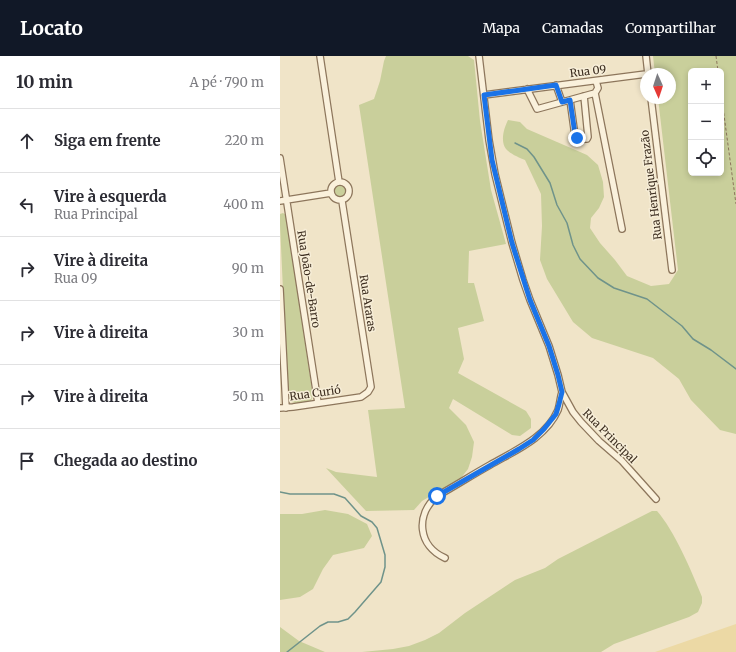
<!DOCTYPE html>
<html lang="pt">
<meta charset="utf-8">
<style>
:root{--surface:#fff;--page:#f2f2f3;--text:#2b2b33;--muted:#7c7c81;--line:#e1e1e2;--accent:#111827}
body{margin:0;font-family:Merriweather,serif;background:var(--page);color:var(--text)}
.controls{position:absolute;right:12px;top:12px;display:grid;overflow:hidden;border-radius:6px;box-shadow:0 2px 6px #0003}
.controls button{width:36px;height:36px;display:grid;place-items:center;padding:0;border:0;border-bottom:1px solid var(--line);background:var(--surface);color:var(--text);font:20px sans-serif}
.compass{position:absolute;left:360px;top:12px;width:36px;height:36px;border-radius:50%;background:var(--surface);box-shadow:0 2px 6px #0003;rotate:177deg}
.stop{position:absolute;width:12px;height:12px;margin:-9px;border:3px solid #1a73e8;border-radius:50%;background:#fff}
.stop.end{background:#1a73e8;border-color:#fff;box-shadow:0 1px 4px #0008}
.list{margin:0;padding:0;list-style:none}
h2{display:flex;justify-content:space-between;align-items:center;height:52px;margin:0;padding:0 16px;font-size:17px}
h2 small{font-size:13px;font-weight:400;color:var(--muted)}
.list li{display:grid;grid-template-columns:26px 1fr auto;gap:12px;align-items:center;box-sizing:border-box;height:64px;padding:0 16px;border-top:1px solid var(--line)}
.list b{display:block;font-size:15px;white-space:nowrap}
.list p{margin:0;font-size:13px;white-space:nowrap;color:var(--muted)}
.list em{font-size:13px;font-style:normal;color:var(--muted)}
.icon{flex:none;width:22px;height:22px;fill:none;stroke:currentColor;stroke-width:2;stroke-linecap:round;stroke-linejoin:round}
.map{position:relative;flex:none;width:456px;height:596px;overflow:hidden}
header{display:flex;align-items:center;gap:24px;box-sizing:border-box;height:56px;padding:0 20px;background:var(--accent);color:#fff}
header strong{font-size:19px}
nav{display:flex;gap:22px;margin-inline-start:auto;font-size:14px}
main{display:flex}
aside{flex:1;background:var(--surface)}
.map>svg:first-child{display:block}
.green{fill:#c9cf9b;fill-rule:evenodd}
.sand{fill:#ecd9a5}
.lines{fill:none;stroke-linecap:round;stroke-linejoin:round}
.stream{stroke:#6f938a;stroke-width:1.5}
.minor-casing{stroke:#8d765c;stroke-width:8}
.path{stroke:#8d765c;stroke-width:1;stroke-dasharray:3 2;stroke-linecap:butt}
.minor{stroke:#faf1dc;stroke-width:5.5}
.route{stroke:#1a73e8;stroke-width:5}
.labels{text-anchor:middle;stroke-width:3;stroke-linejoin:round;paint-order:stroke}
.street-label{font-size:11px;fill:#3d2e20;stroke:#f7eed8}
</style>
<header>
<strong>Locato</strong>
<nav><a>Mapa</a><a>Camadas</a><a>Compartilhar</a></nav>
</header>
<main>
<aside>
<h2>10 min<small>A pé · 790 m</small></h2>
<ul class="list">
<li><svg class="icon" aria-label="ahead" viewBox="0 0 24 24"><path d="M12 20V5M6 11l6-6 6 6"/></svg><div><b>Siga em frente</b></div><em>220 m</em></li>
<li><svg class="icon" aria-label="left" viewBox="0 0 24 24"><path d="M17 20v-9H6M10 6l-5 5 5 5"/></svg><div><b>Vire à esquerda</b><p>Rua Principal</p></div><em>400 m</em></li>
<li><svg class="icon" aria-label="right" viewBox="0 0 24 24"><path d="M7 20v-9h11M14 6l5 5-5 5"/></svg><div><b>Vire à direita</b><p>Rua 09</p></div><em>90 m</em></li>
<li><svg class="icon" aria-label="right" viewBox="0 0 24 24"><path d="M7 20v-9h11M14 6l5 5-5 5"/></svg><div><b>Vire à direita</b></div><em>30 m</em></li>
<li><svg class="icon" aria-label="right" viewBox="0 0 24 24"><path d="M7 20v-9h11M14 6l5 5-5 5"/></svg><div><b>Vire à direita</b></div><em>50 m</em></li>
<li><svg class="icon" aria-label="arrive" viewBox="0 0 24 24"><path d="M6 21V4h12l-3 4 3 4H6"/></svg><div><b>Chegada ao destino</b></div></li>
</ul>
</aside>
<div class="map">
<svg width="456" height="596" viewBox="0 0 456 596">
<rect width="100%" height="100%" fill="#f0e4c8"/>
<path class="green" d="M106,0h82l6,4 6,61 11,69 15,54 -37,7 -1,32h6l10,38 -26,7 6,31 -6,14 68,38 5,8v9l-11,8 -8,-1 -59,-36 -4,9 17,17 8,17 -2,15 -4,12 -7,9 -39,23 -8,9 -48,1 -40,-43 10,4 41,5 -9,-67 37,-2 -46,-303 15,-6 6,-18 4,-20z
M373,0h83v378l-16,-4 -29,-30 -12,-21 -26,-21 -61,-20 -19,-16 -26,-43 -7,-19 2,-34 -1,-32 -16,-34c-5,-2 -15,-6 -19,-11 -6,-8 -2,-21 2,-29l12,2 7,7 60,26 11,10 5,17 1,15 -5,11 -8,10 -1,10 10,15 15,17 12,16 24,10 18,-2 9,-14 -20,-172h12v-24h-15zM411,15h30v102h-30z
M52 135a8 8 0 1 1 16 0a8 8 0 1 1-16 0Z
M3,157l3,2 27,181 -2,5c-7,1 -18,5 -23,-2l-8,-174v-11z
M45,454l23,4 19,10 5,12 -8,12 -31,7 -10,14 -10,20 -13,8 -20,3v-86h22z
M372,455h5c17,19 35,61 45,86v6l-4,9 -9,5 -75,27 -13,8h-239l31,-3 16,-3 16,-6 14,-7 26,-20 50,-33 30,-12 13,-9z
M0,571l19,14 26,11h-45z"/>
<path class="sand" d="M456,568v28h-81z"/>
<g class="lines">
<path class="stream" d="M235,87l12,6 7,8 16,26 7,22 10,18 6,22 7,14 18,19 16,10 33,11 35,27 11,13 18,11 25,19
M0,436l10,2h44l11,4 16,18 11,6 5,6 8,27v12l-4,15 -26,30 -7,7 -10,3h-10l-8,4 -33,26"/>
<defs>
<path id="minor" d="M40,0l19,126
M199,0l10,84 6,34 17,69 11,37 7,20 19,46 9,29 4,17 11,20 8,10 18,19 23,20 34,38
M366,0l2,18
M316,25l2,7 -3,5 27,136
M276,29l6,17
M247,33l10,20 58,-16
M204,39l162,-21
M371,42l21,172
M290,44l5,36 4,3h8l1,-2 -4,-41
M0,102l38,245
M51 135a9 9 0 1 1 18 0a9 9 0 1 1-18 0Z
M0,145l51,-8
M0,233l6,119
M0,352l13,-1 68,-10 7,-5 3,-5 -29,-186
M165,502c-27,-12 -30,-43 -8,-62 18,-10 35,-21 53,-31 24,-14 56,-27 68,-55 2,-6 2,-12 4,-18"/>
</defs>
<use href="#minor" class="minor-casing"/>
<path class="path" d="M436,0l2,15
M441,37l15,111"/>
<use href="#minor" class="minor"/>
</g>
<g class="lines">
<path class="route" d="M157,440l82,-47 14,-9 11,-11 12,-15 3,-10 3,-12 -4,-17 -9,-29 -19,-46 -18,-57 -20,-83 -8,-65 72,-10 6,17 8,-2 5,34 2,4"/>
</g>
<g class="labels">
<g class="street-label">
<text transform="translate(308 15) rotate(-7)" y="4">Rua 09</text>
<text transform="translate(371 129) rotate(-97)" y="4">Rua Henrique Frazão</text>
<text transform="translate(29 223) rotate(81)" y="4">Rua João-de-Barro</text>
<text transform="translate(88 247) rotate(81)" y="4">Rua Araras</text>
<text transform="translate(35 337) rotate(-8)" y="4">Rua Curió</text>
<text transform="translate(330 380) rotate(45)" y="4">Rua Principal</text>
</g>
</g>
</svg>
<div class="controls">
<button>+</button>
<button>−</button>
<button><svg class="icon" aria-label="locate" viewBox="0 0 24 24"><circle cx="12" cy="12" r="6"/><path d="M12 2v4M12 18v4M2 12h4M18 12h4"/></svg></button>
</div>
<svg class="compass" viewBox="-18 -18 36 36"><path d="M0-13l5 13h-10z" fill="#e53935"/><path d="M0 13l5-13h-10z" fill="#7c7c81"/></svg>
<div class="stop" style="left:157px;top:440px"></div>
<div class="stop end" style="left:297px;top:82px"></div>
</div>
</main>
